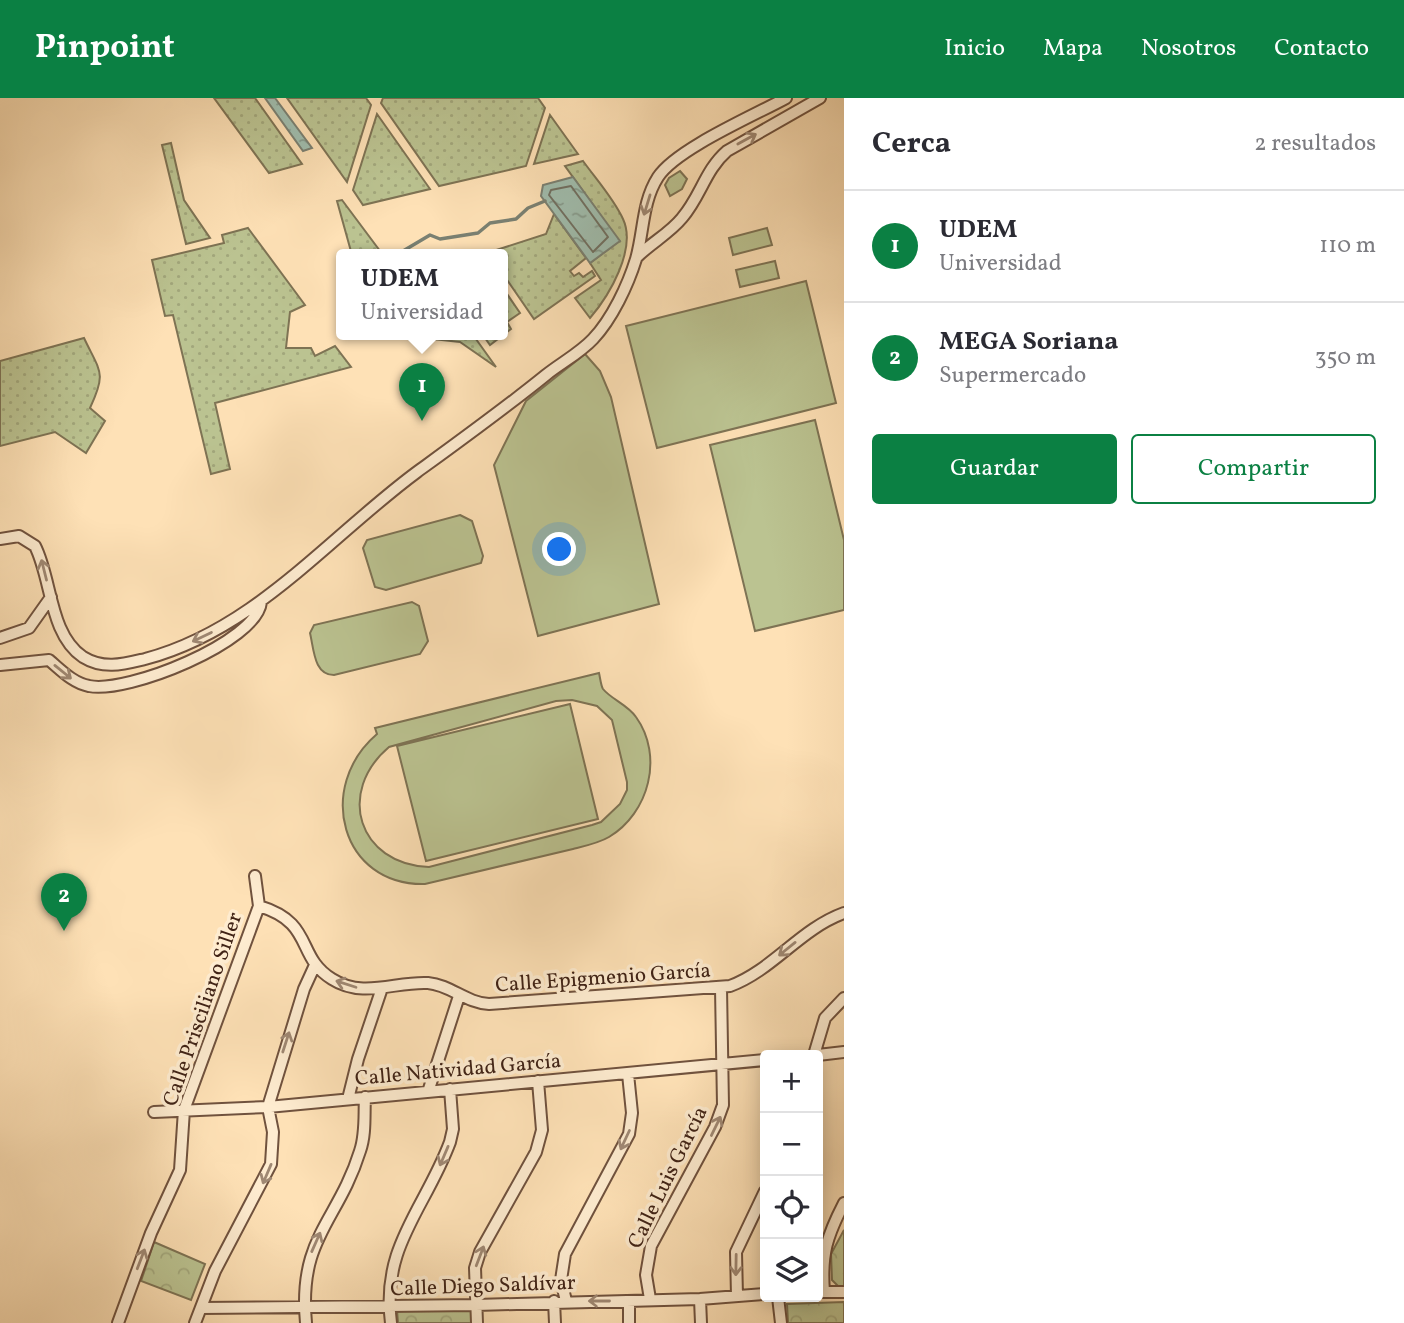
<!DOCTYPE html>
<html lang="es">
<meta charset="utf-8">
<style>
:root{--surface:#fff;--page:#f2f2f3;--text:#2b2b33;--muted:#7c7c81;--line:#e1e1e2;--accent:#0b8043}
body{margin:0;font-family:Vollkorn,serif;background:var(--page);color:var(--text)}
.controls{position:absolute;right:21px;bottom:21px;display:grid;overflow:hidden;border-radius:7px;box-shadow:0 4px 18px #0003}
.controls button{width:63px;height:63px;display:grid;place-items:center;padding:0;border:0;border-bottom:2px solid var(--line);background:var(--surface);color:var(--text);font:35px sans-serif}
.you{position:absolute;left:560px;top:452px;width:24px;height:24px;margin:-18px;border:5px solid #fff;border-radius:50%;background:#1a73e8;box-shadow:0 0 0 10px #1a73e833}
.badge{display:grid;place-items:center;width:46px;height:46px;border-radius:50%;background:var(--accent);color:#fff;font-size:23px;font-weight:700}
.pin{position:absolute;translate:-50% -58px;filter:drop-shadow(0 2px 4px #0008)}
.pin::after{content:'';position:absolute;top:37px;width:24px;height:21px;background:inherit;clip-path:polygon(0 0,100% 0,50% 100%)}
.popup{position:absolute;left:336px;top:151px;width:172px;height:91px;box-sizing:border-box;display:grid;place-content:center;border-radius:7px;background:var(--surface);filter:drop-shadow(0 2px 5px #0005);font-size:23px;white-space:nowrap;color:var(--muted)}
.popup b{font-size:26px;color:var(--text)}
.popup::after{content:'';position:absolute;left:50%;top:100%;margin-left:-14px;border:14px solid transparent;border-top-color:var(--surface)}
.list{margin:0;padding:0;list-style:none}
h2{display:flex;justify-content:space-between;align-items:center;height:91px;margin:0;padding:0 28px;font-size:30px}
h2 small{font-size:23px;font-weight:400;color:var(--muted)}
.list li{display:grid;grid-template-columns:46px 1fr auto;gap:21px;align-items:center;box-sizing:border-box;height:112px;padding:0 28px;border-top:2px solid var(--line)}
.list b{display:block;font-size:26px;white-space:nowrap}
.list p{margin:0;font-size:23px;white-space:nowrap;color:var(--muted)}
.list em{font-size:23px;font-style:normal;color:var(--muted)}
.actions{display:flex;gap:14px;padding:21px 28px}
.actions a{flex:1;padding:16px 0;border:2px solid var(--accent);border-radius:7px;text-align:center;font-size:24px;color:var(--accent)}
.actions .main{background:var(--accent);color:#fff}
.icon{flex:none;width:38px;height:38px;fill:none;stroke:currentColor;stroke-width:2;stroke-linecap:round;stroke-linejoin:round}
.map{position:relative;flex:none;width:844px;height:1225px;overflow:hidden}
header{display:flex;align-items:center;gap:42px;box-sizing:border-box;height:98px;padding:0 35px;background:var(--accent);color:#fff}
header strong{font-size:33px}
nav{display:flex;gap:38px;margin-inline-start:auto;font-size:24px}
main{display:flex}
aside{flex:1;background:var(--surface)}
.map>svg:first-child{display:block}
.grass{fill:url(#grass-dots);stroke:#7e7354;stroke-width:2}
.forest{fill:url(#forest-crowns);stroke:#7e7354;stroke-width:2}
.pitch{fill:#bbc391;stroke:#7e7354;stroke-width:2;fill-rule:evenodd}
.water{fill:url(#water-ripples);stroke:#7a8072;stroke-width:2}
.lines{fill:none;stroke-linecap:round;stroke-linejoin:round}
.shore{stroke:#707062;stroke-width:2}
.stream{stroke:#7a8072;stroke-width:3.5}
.minor-casing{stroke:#70523e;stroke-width:14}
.minor{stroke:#feecd0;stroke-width:10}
.oneway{stroke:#9f8873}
.labels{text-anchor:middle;stroke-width:7;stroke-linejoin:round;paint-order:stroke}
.street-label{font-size:21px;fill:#402316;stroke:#feecd0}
</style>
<header>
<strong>Pinpoint</strong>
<nav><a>Inicio</a><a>Mapa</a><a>Nosotros</a><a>Contacto</a></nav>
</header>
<main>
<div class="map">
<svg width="844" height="1225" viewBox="0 0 844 1225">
<defs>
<pattern id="grass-dots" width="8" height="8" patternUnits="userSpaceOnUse" patternTransform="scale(1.75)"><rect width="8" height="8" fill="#bbc391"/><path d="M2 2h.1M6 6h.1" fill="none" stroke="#a2a77c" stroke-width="1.8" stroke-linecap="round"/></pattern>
<pattern id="forest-crowns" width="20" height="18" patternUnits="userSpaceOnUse" patternTransform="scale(1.75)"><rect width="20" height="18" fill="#bbc391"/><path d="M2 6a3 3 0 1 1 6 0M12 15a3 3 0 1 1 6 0" fill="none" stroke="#a2a77c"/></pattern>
<pattern id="water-ripples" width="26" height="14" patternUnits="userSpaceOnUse" patternTransform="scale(1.75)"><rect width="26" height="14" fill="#a0beaf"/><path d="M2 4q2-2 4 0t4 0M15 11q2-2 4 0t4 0" fill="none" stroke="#849a8d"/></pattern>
</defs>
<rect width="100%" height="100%" fill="#fee1b6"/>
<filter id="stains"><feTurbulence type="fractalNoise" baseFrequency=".00286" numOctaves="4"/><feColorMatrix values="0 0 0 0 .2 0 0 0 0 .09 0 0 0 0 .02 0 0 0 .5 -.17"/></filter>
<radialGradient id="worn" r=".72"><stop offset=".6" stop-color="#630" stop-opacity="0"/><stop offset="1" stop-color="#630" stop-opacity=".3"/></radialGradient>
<path class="grass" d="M214,0h41l47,66 -33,9z
M287,0h79l5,7 -24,77z
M383,0h155l7,10 -19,58 -87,20 -58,-83z
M377,16l53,75 -67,16 -10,-15z
M550,17l28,39 -44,10z
M171,45l13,57 26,38 -24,6 -24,-99z
M583,63c13,18 31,38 40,58 14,30 -14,77 -33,99l-15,-20 26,-18 -11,-17 29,-22 -54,-75z
M342,102l41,55h-31l-15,-54z
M554,116l32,44 -16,13 4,5 5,-3 4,4 9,-6 3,5 -61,43 -31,-45 -1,-19 -15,-2 59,-19z
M248,130l57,77 -15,7 -4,36h25l4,8 20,-10 16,21 -136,36 15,66 -19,5 -38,-159 -8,1 -13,-56 72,-17 -2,-8z
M503,190l17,25 -13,9 4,7 -21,16 -7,-10h19z
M396,237h77l23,32 -36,-25z
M84,240c16,34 23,34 6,70l15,13 -19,32 -31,-21 -55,14v-85z"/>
<path class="forest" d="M680,73l7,8 -5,10 -12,7 -5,-11 4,-7z
M844,1132v57h-5l-7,-7 -1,-26z
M154,1144l51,22 -14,36 -50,-19z
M844,1204v21h-56l-1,-19z
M397,1212l74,1 1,12h-74z"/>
<path class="pitch" d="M767,130l5,17 -39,10 -4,-17z
M775,163l4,17 -39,9 -4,-17z
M806,183l30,122 -179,45 -31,-122z
M585,256l15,17 11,26 48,207 -121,32 -44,-171 32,-64z
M815,322l29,120v70l-89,21 -45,-186z
M460,417l12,6 11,35 -2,7 -95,27 -11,-3 -12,-39 4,-8z
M412,504l7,4 9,35 -8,13 -86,21c-20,0 -20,-25 -24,-42l4,-8z
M599,575c1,4 2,13 4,16 8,10 25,16 33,28 28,39 13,96 -27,120 -10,6 -24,9 -36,12l-148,35c-84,2 -110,-97 -48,-150l-2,-6zM572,602l25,6 15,14 15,62v8l-7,14 -19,18 -9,3 -163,42c-71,-3 -93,-75 -40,-120l167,-46z
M570,606l28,115 -172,42 -29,-115z"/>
<path class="water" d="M265,0h10l37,50 -9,3z
M573,79l47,64 -30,22 -49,-67 2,-11z"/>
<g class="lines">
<path class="shore" d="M571,88l37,51 -15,15 -44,-57 2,-5z"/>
<path class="stream" d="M403,153l27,-16 10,4 38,-6 12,-10 26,-4 12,-11 17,-7"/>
<defs>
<path id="minor" d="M637,159c14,-14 33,-24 45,-39 19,-22 23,-48 45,-67l93,-53
M0,441l19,-3 16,10c17,33 14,88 48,111 21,13 41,7 62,2 110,-29 184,-122 272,-187 44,-32 87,-63 129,-97 15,-12 34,-22 47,-36 19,-20 35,-54 43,-80 8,-28 6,-57 22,-82 18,-28 97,-62 128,-79
M0,540l29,-10 22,-31
M0,567l49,-5c12,10 24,23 40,26 38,8 168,-44 172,-84
M259,808c56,17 36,50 73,73 31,20 64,2 96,4 23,2 38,20 61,21l241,-18c43,-16 70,-57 114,-73
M814,957l11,-37 19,-20
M818,957l26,-3
M428,994l31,-96
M348,1001l10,-40 24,-71
M154,1014l114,-5 497,-47
M819,1194h25
M824,1194c-3,-38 3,-56 20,-89
M737,1198l-1,-44 29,-61
M778,1199l3,26
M650,1201l-4,-24 5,-29 64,-119 8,-22 -2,-117
M700,1201l1,24
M554,1203l1,22
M566,1203l-5,-21 4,-26 64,-120 3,-21 -4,-39
M629,1203v22
M201,1210l275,-3 224,-6 65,-5
M118,1225l33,-90 29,-63 4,-60 75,-204 -4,-30
M195,1225l20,-52 56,-107 2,-32 -5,-25 36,-118 11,-24
M306,1225c-8,-86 32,-101 54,-172 6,-17 4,-36 5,-54
M391,1225c-10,-77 34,-114 59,-181l3,-13 -3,-40
M477,1225l-2,-55 5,-16 56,-100 6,-22 -4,-49"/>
</defs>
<use href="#minor" class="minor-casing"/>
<use href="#minor" class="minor"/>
</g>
<defs><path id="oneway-shaft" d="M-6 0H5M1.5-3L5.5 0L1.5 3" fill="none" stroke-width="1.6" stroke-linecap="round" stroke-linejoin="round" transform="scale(1.75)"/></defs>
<g class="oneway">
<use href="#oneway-shaft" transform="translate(747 41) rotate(-29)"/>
<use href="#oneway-shaft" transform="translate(647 107) rotate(107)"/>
<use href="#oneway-shaft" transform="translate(44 472) rotate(-104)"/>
<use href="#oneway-shaft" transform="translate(202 539) rotate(154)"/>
<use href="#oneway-shaft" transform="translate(63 574) rotate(39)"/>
<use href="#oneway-shaft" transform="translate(787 851) rotate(141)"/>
<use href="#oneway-shaft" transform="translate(346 886) rotate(-162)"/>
<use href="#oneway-shaft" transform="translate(286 944) rotate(-72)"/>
<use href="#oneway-shaft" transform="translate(716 1028) rotate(-64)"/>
<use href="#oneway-shaft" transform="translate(625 1042) rotate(115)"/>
<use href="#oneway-shaft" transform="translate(444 1058) rotate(113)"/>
<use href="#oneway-shaft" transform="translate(267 1076) rotate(113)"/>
<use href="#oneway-shaft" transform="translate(316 1144) rotate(-66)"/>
<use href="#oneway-shaft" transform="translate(480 1158) rotate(-69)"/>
<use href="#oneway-shaft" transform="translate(141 1161) rotate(-69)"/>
<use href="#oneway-shaft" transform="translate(736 1167) rotate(91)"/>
<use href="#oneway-shaft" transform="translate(599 1203) rotate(-180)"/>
</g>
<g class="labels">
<g class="street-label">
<text transform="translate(603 879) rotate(-4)" y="7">Calle Epigmenio García</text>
<text transform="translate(202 911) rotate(-71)" y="7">Calle Prisciliano Siller</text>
<text transform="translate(458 971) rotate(-5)" y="7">Calle Natividad García</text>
<text transform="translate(667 1079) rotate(-64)" y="7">Calle Luis García</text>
<text transform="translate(483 1187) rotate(-2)" y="7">Calle Diego Saldívar</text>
</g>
</g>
<rect width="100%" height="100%" filter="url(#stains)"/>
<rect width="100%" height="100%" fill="url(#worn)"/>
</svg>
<div class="controls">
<button>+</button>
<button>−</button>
<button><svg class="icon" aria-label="locate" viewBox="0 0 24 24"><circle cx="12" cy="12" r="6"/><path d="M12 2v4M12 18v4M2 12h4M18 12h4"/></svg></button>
<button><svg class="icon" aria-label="layers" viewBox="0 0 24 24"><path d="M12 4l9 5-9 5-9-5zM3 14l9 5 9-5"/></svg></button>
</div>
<div class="you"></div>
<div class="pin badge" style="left:422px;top:323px">1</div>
<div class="popup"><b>UDEM</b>Universidad</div>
<div class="pin badge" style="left:64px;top:833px">2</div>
</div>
<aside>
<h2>Cerca<small>2 resultados</small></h2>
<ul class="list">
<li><span class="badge">1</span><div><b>UDEM</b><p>Universidad</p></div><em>110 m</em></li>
<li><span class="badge">2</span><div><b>MEGA Soriana</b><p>Supermercado</p></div><em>350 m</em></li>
</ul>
<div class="actions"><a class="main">Guardar</a><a>Compartir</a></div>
</aside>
</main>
